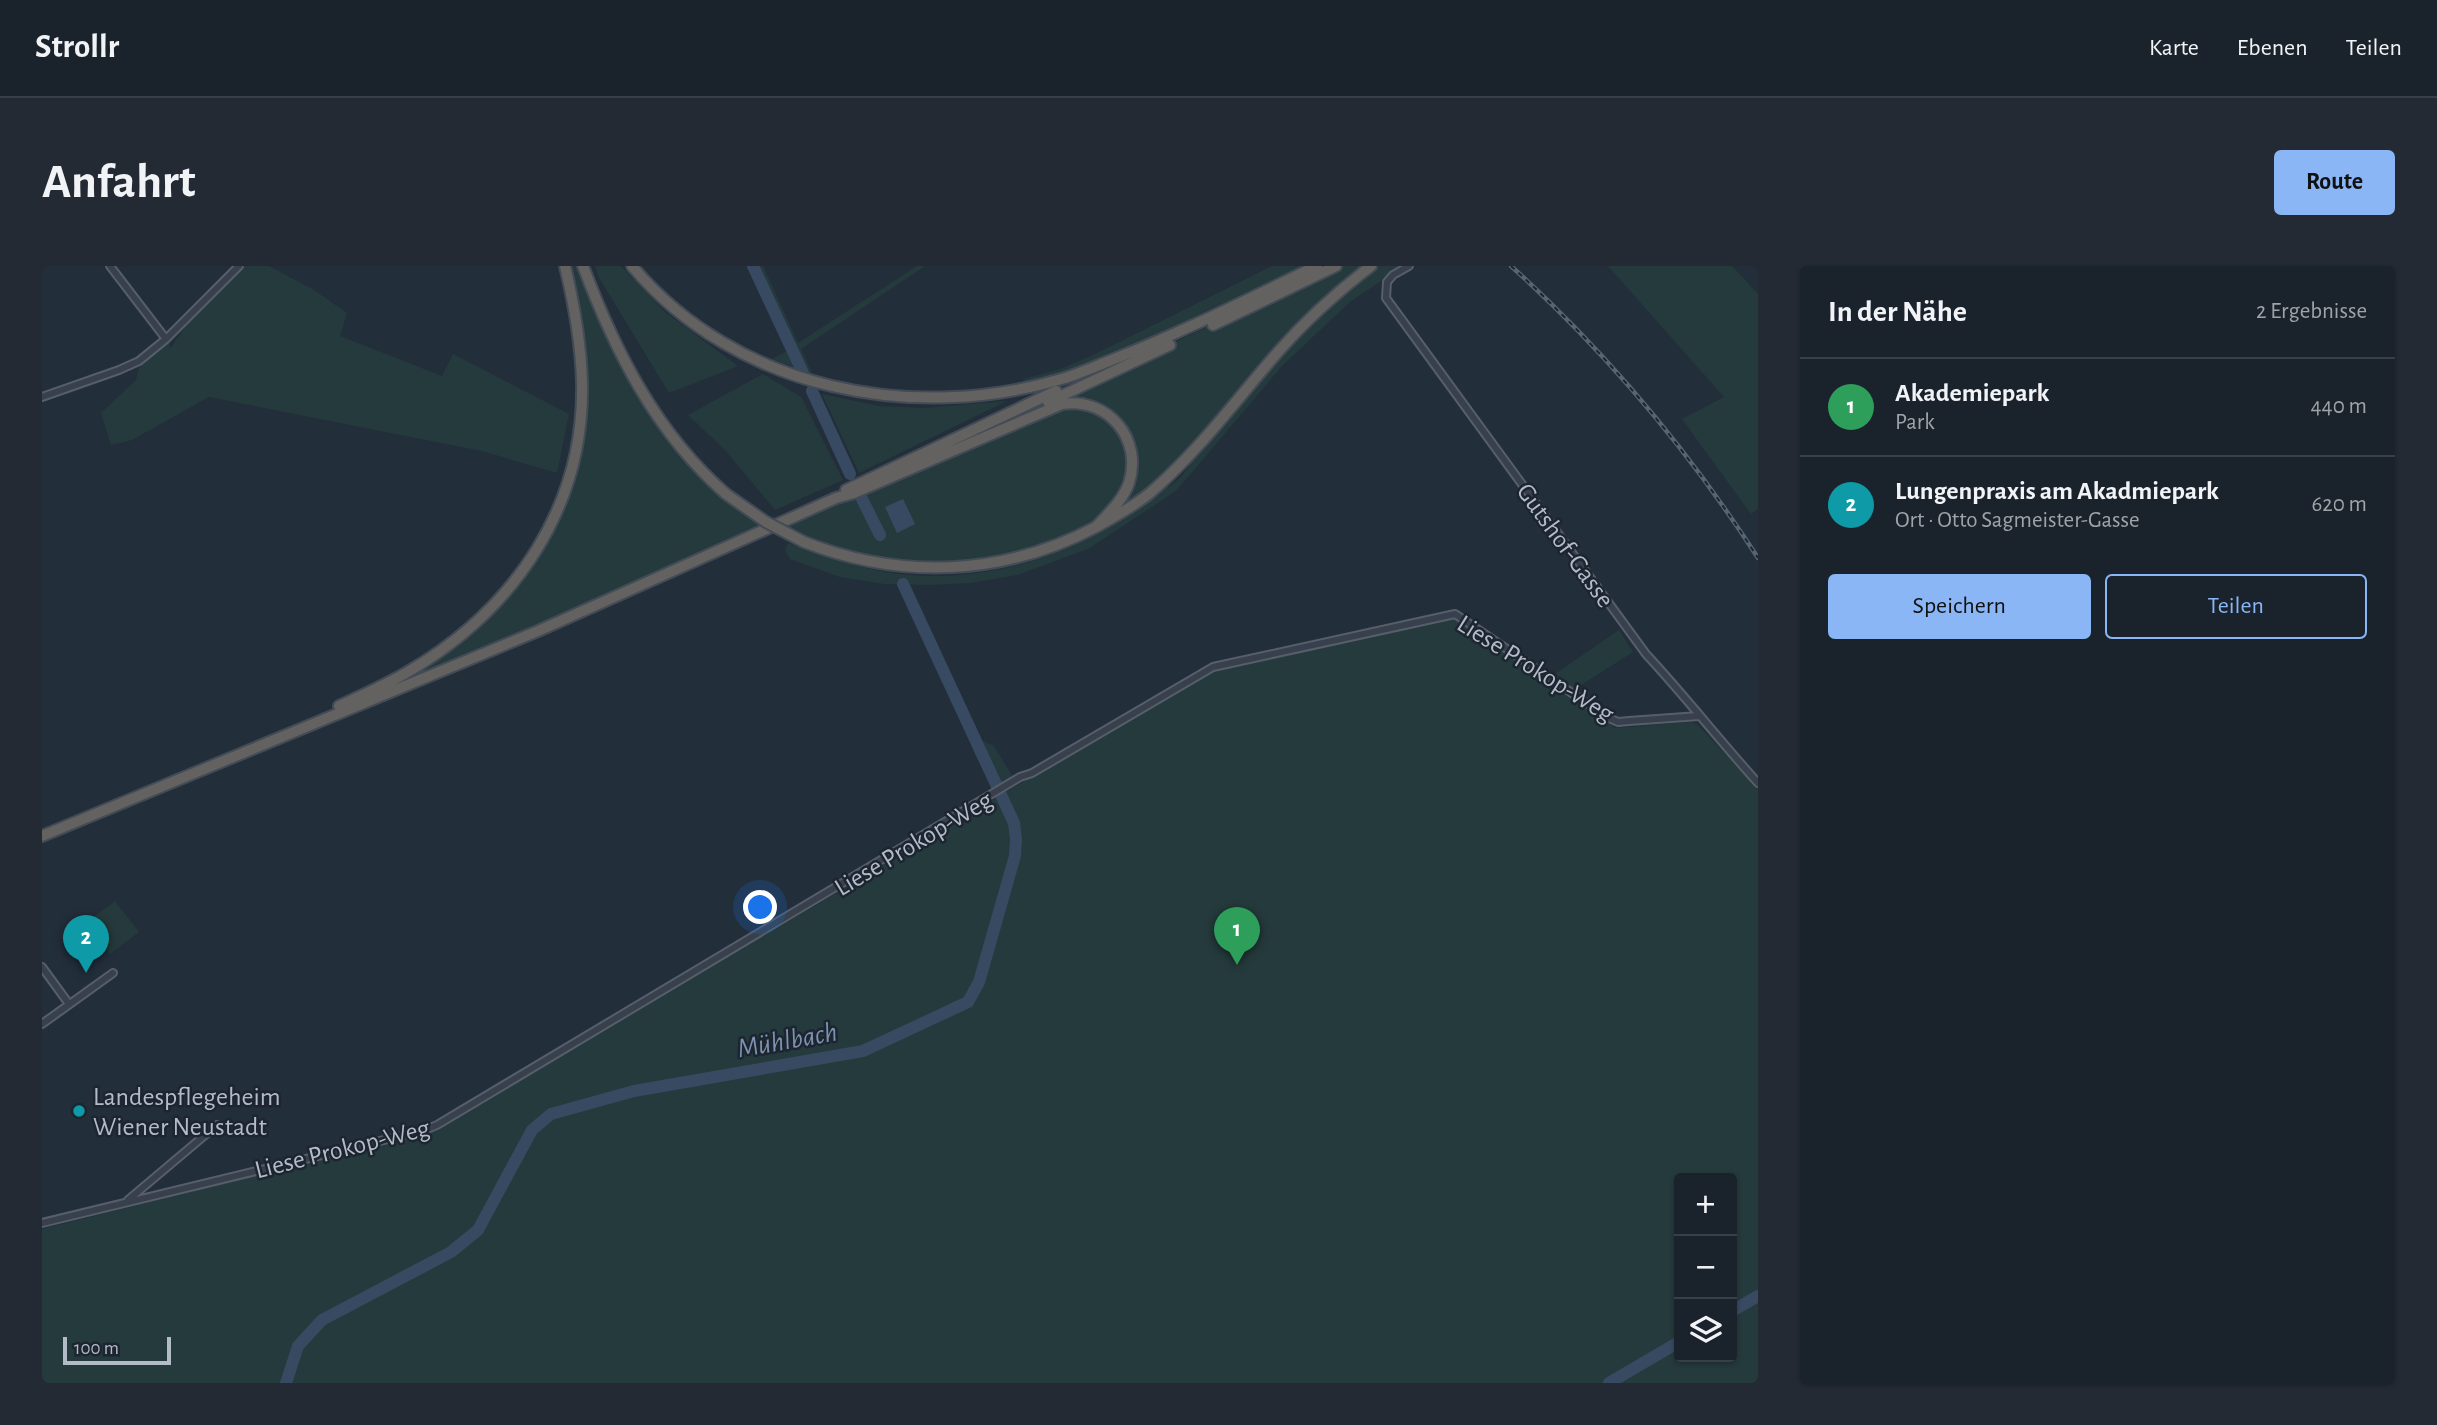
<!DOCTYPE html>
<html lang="de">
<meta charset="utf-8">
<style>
:root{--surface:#1a222c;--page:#232a34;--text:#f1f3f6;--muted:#9fa4a9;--line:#383f48;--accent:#8ab6f5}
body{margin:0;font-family:"Alegreya Sans",sans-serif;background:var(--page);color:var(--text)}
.controls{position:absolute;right:21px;bottom:21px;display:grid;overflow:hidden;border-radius:7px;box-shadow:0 2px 5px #0004}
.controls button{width:63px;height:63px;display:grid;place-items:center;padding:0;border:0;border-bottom:2px solid var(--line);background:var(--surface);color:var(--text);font:35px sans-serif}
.scale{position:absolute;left:21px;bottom:18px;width:108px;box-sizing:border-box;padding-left:7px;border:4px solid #b3bbc7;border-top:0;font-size:19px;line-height:24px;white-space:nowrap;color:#b3bbc7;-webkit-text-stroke:5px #1c2530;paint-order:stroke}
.you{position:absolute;left:719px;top:642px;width:24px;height:24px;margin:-18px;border:5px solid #fff;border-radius:50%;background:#1a73e8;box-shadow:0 0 0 10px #1a73e833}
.badge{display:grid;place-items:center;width:46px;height:46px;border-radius:50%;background:var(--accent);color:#fff;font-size:23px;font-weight:700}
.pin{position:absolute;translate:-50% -58px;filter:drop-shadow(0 2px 4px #0008)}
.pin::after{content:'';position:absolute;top:37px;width:24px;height:21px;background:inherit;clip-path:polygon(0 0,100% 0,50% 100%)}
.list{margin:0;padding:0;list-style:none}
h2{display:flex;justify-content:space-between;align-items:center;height:91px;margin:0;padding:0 28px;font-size:30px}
h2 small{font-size:23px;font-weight:400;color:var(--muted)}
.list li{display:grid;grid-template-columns:46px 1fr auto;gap:21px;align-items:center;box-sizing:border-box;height:98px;padding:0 28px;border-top:2px solid var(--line)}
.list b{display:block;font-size:26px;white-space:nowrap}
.list p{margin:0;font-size:23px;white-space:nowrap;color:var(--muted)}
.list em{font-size:23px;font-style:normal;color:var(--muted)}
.actions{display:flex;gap:14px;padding:21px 28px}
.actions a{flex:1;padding:16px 0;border:2px solid var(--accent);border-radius:7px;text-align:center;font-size:24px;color:var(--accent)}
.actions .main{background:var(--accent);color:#111}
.icon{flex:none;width:38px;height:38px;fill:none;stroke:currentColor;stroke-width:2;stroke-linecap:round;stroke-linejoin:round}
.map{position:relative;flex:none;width:1716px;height:1117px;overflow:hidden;border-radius:7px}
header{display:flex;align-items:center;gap:42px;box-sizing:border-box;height:98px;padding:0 35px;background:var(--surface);border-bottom:2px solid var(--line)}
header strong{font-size:33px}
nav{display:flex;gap:38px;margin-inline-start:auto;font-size:24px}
.intro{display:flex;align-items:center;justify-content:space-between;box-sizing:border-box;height:168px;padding:0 42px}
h1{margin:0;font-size:49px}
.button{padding:18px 32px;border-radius:7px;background:var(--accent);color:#111;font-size:24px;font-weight:700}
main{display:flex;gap:42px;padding:0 42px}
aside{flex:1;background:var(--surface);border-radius:7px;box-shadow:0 2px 5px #0004}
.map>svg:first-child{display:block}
.green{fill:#253a3c;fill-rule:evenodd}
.water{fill:#384a62}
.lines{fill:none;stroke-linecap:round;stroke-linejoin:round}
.river{stroke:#384a62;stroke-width:12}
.minor-casing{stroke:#555e69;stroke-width:10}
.trunk-casing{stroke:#424b56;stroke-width:14}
.minor{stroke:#37404c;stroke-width:6}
.trunk{stroke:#636260;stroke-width:10}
.rail-casing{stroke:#596473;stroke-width:4.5}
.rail{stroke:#1c2530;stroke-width:2;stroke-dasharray:5;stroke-linecap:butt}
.trunk-bridge-casing{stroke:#424b56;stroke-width:14;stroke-linecap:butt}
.trunk-bridge{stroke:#636260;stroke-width:10}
.culture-dot{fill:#0f9aa8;stroke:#1c2530;stroke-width:2.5}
.labels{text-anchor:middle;stroke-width:5;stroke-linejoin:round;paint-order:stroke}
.street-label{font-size:26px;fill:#b3bbc7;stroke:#1c2530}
.poi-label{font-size:26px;fill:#b3bbc7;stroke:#1c2530;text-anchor:start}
.water-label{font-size:28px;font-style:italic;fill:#7c92ae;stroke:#1c2530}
</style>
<header>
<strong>Strollr</strong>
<nav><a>Karte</a><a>Ebenen</a><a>Teilen</a></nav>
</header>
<div class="intro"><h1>Anfahrt</h1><a class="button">Route</a></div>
<main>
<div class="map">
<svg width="1716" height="1117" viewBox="0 0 1716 1117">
<rect width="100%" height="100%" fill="#232e3b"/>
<path class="green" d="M203,0h24l45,24 33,23 -7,23 102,40 11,-22 116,60 -12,59 -75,-22 -273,-54 -77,43 -21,5 -10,-32 35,-33 3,-12 30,-27 1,8 16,-23z
M523,0h18l70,144 73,84 -4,5 44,31 -348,151 -6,-12 102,-85 57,-108 11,-94z
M553,0h26l44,46 73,54 -69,27 -71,-117z
M706,0h15l35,77 119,-77h8l-124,83 11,24 -40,-14 15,-8z
M1230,0h31l-209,97 -32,12 -37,9 -1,-5 36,-10 31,-13z
M1295,0h34l-34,26 -188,202 -118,61 -106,13 -121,-26 3,-7 -25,-12 273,-117 18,-16z
M1338,0h24l-53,35 -68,64 -107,126 -88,58 -71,26 -46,8 -42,2 -45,-1 -44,-7 -50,-18 -5,-9 3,-7c32,12 64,23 97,29 98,16 206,-18 278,-85h6l12,-10c54,-73 123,-160 199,-211z
M1566,0h124l26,28v215l-7,5 -69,-95 42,-22z
M721,108l38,23 42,83 -68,30 -51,-61 -36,-34z
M780,128l57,12 45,2 83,-7 -148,72z
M1414,352l159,110 76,-6 7,3 60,64v594h-1716v-154l394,-98 772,-459zM1637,912h53v179h-53z
M1577,364l14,22 -58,37 -20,-15z
M939,474l13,6 19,31 -19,13 -21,-39 3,-8z
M73,635l24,31 -29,22 -23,-32z"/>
<path class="water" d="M861,233l12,25 -18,9 -12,-26z"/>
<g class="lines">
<path class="river" d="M711,0l50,107
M770,125l38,83
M820,233l18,36
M1690,1045l26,-15
M244,1117l12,-37 24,-26 129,-68 27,-22 54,-100 19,-16 83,-23 229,-40 105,-49 11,-20 36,-126 1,-17 -2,-16 -111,-239
M1567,1117l70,-41"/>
<defs>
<path id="minor" d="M68,0l56,73
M1367,0l-16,9 -6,7 -1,16 260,356c39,42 74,87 112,129
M0,131l77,-27 20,-9 27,-22 73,-73
M0,701l27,37
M0,758l71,-51
M86,934l89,-75
M0,957l383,-93 12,-5 583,-348 12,-4 181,-106 242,-53 154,104 9,4 11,-1 70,-5"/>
<path id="trunk" d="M541,0c32,85 73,167 143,228
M590,0c104,124 282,158 433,112 15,-5 29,-11 44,-17 72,-28 139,-62 208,-95
M1171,59l123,-59
M1006,136l122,-57
M804,224l210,-99
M762,276c97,38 199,34 292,-15 18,-10 37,-20 54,-34 48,-41 86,-93 128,-141 28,-32 59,-60 93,-86
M297,440c24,-11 49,-22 72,-36 104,-62 174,-163 171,-288 -1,-39 -8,-78 -17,-116
M0,570l496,-205 298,-133 18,-5 208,-89c46,-7 81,35 67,79 -6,17 -21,31 -33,44"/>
</defs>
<use href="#minor" class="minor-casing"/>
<use href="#trunk" class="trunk-casing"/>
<use href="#minor" class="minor"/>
<use href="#trunk" class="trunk"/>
<defs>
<path id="rail" d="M1469,0c94,85 178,185 247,292"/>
</defs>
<use href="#rail" class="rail-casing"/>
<use href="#rail" class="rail"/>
<defs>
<path id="trunk-bridge" d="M684,228l40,28 38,20"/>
</defs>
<use href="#trunk-bridge" class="trunk-bridge-casing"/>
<use href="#trunk-bridge" class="trunk-bridge"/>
</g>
<circle class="culture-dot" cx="37" cy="845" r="7"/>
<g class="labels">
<g class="street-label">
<text transform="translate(1524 279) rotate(54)" y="9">Gutshof-Gasse</text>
<text transform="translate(1494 402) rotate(32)" y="9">Liese Prokop-Weg</text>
<text transform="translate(871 577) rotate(-31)" y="9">Liese Prokop-Weg</text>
<text transform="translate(300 882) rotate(-14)" y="9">Liese Prokop-Weg</text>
</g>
<g class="poi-label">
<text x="51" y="839">Landespflegeheim<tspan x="51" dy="30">Wiener Neustadt</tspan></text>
</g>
<g class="water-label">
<text transform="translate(745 773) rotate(-10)" y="10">Mühlbach</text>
</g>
</g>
</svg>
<div class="controls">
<button>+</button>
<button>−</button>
<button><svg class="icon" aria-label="layers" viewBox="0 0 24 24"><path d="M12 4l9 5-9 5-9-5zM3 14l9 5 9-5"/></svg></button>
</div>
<div class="scale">100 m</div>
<div class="you"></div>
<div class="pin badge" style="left:1195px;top:699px;background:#2e9e5b">1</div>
<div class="pin badge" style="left:44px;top:707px;background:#0f9aa8">2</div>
</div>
<aside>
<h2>In der Nähe<small>2 Ergebnisse</small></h2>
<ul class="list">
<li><span class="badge" style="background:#2e9e5b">1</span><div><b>Akademiepark</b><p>Park</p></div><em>440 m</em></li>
<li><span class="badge" style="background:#0f9aa8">2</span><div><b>Lungenpraxis am Akadmiepark</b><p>Ort · Otto Sagmeister-Gasse</p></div><em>620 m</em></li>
</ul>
<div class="actions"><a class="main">Speichern</a><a>Teilen</a></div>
</aside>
</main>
